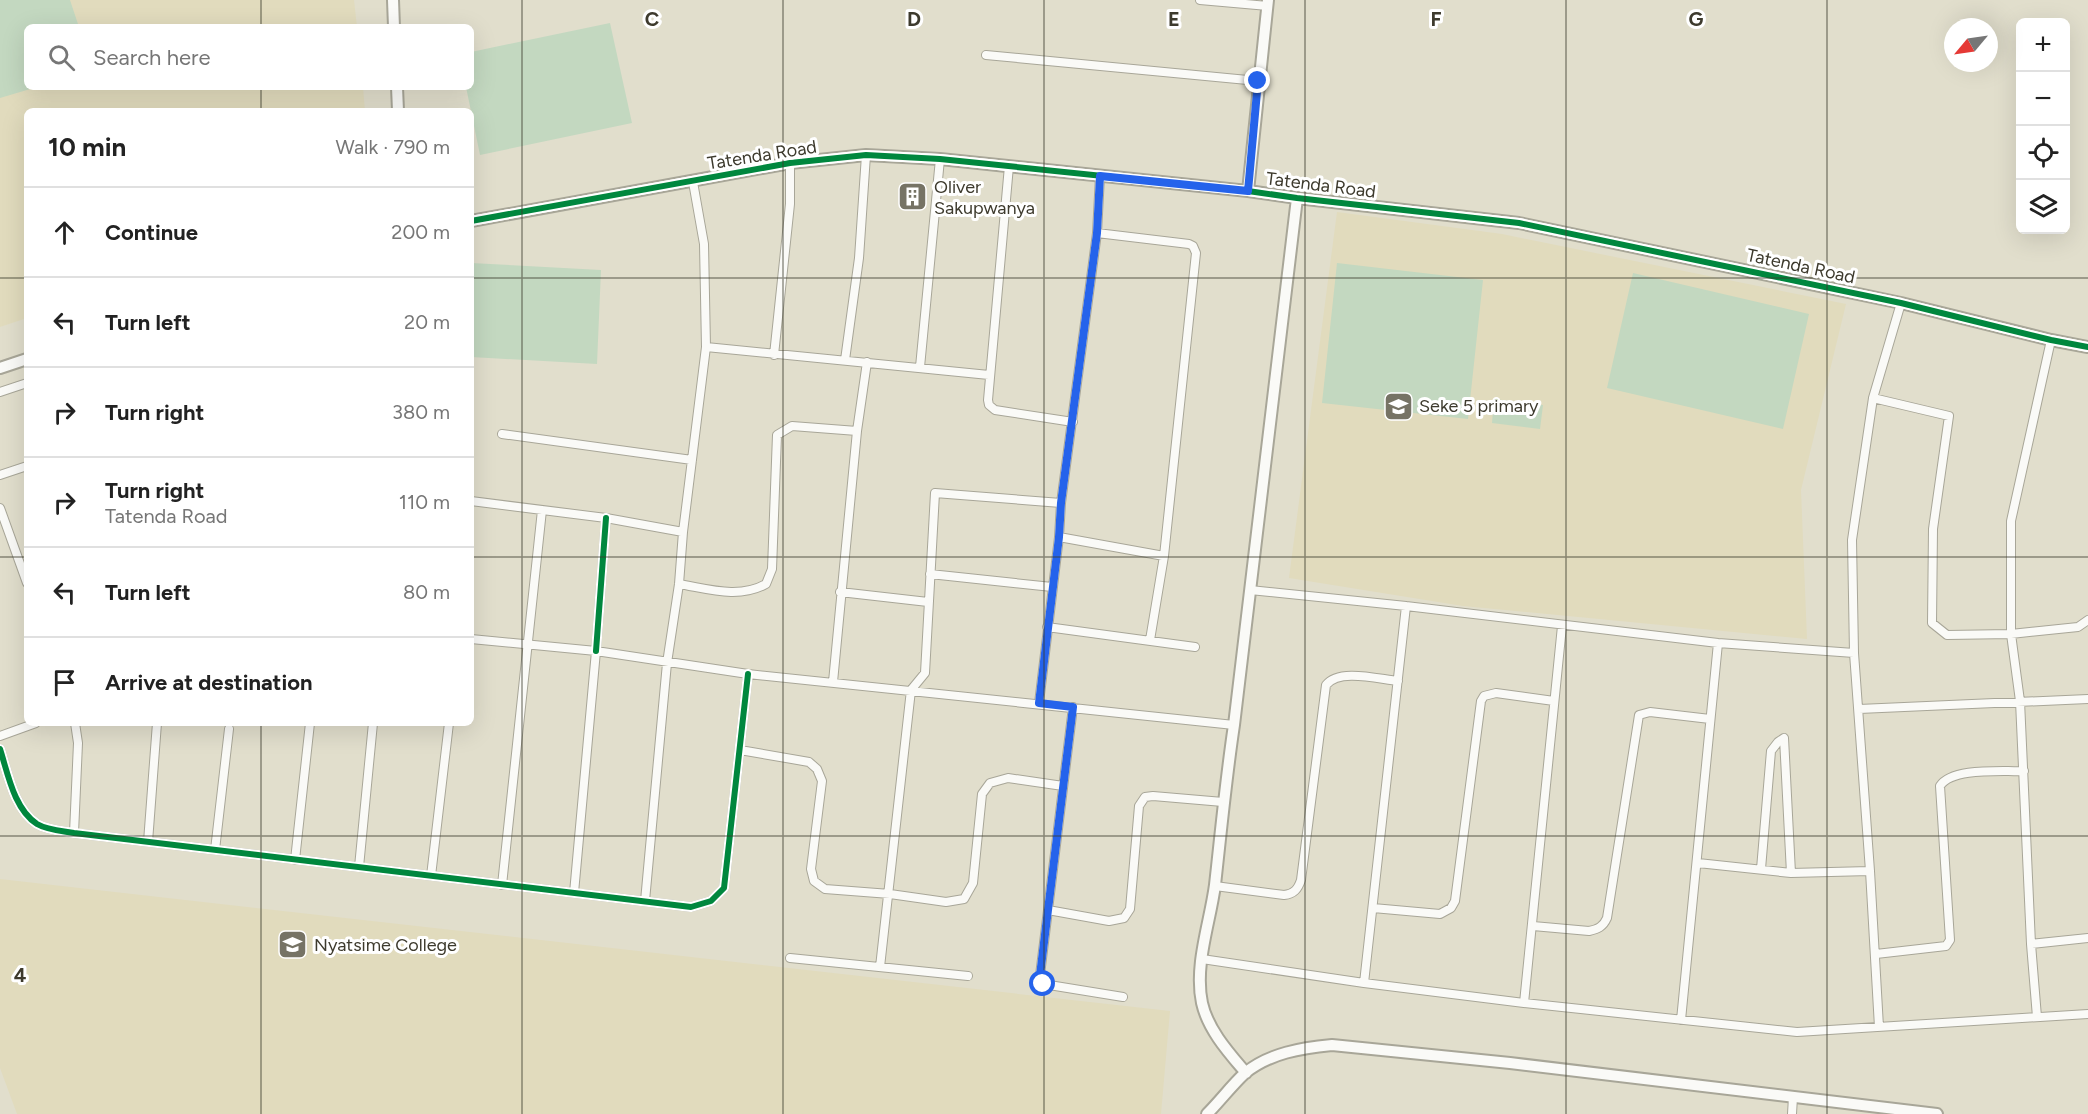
<!DOCTYPE html>
<meta charset="utf-8">
<style>
:root{--surface:#fff;--page:#f2f2f2;--text:#222;--muted:#767676;--line:#e0e0e0}
body{margin:0;font-family:Figtree,sans-serif;background:var(--page);color:var(--text)}
.controls{position:absolute;right:18px;top:18px;display:grid;overflow:hidden;border-radius:9px;box-shadow:0 6px 24px #0002}
.controls button{width:54px;height:54px;display:grid;place-items:center;padding:0;border:0;border-bottom:2px solid var(--line);background:var(--surface);color:var(--text);font:30px sans-serif}
.compass{position:absolute;left:1944px;top:18px;width:54px;height:54px;border-radius:50%;background:var(--surface);box-shadow:0 6px 24px #0002;rotate:241deg}
.stop{position:absolute;width:18px;height:18px;margin:-14px;border:4px solid #2563eb;border-radius:50%;background:#fff}
.stop.end{background:#2563eb;border-color:#fff;box-shadow:0 2px 6px #0008}
.list{margin:0;padding:0;list-style:none}
h2{display:flex;justify-content:space-between;align-items:center;height:78px;margin:0;padding:0 24px;font-size:26px}
h2 small{font-size:20px;font-weight:400;color:var(--muted)}
.list li{display:grid;grid-template-columns:39px 1fr auto;gap:18px;align-items:center;box-sizing:border-box;height:90px;padding:0 24px;border-top:2px solid var(--line)}
.list b{display:block;font-size:22px;white-space:nowrap}
.list p{margin:0;font-size:20px;white-space:nowrap;color:var(--muted)}
.list em{font-size:20px;font-style:normal;color:var(--muted)}
.icon{flex:none;width:33px;height:33px;fill:none;stroke:currentColor;stroke-width:2;stroke-linecap:round;stroke-linejoin:round}
.map{position:relative;flex:none;width:2088px;height:1114px;overflow:hidden}
.search{position:absolute;background:var(--surface);box-shadow:0 6px 24px #0002;left:24px;top:24px;width:450px;height:66px;display:flex;align-items:center;gap:15px;box-sizing:border-box;padding:0 21px;border-radius:9px;color:var(--muted);font-size:22px}
.panel{position:absolute;background:var(--surface);box-shadow:0 6px 24px #0002;left:24px;top:108px;width:450px;height:618px;border-radius:9px}
.map>svg:first-child{display:block}
.built{fill:#e1dbbd}
.green{fill:#c3d8c0}
.lines{fill:none;stroke-linecap:round;stroke-linejoin:round}
.street-casing{stroke:#a8a698;stroke-width:10}
.secondary-casing{stroke:#a8a698;stroke-width:14}
.street{stroke:#fafaf7;stroke-width:8}
.secondary{stroke:#fafaf7;stroke-width:10}
.cycleway-casing{stroke:#fff;stroke-width:10}
.cycleway{stroke:#00873e;stroke-width:6}
.route{stroke:#2563eb;stroke-width:8}
.grid{fill:none;stroke:#3d3a2d;stroke-width:1.5;stroke-opacity:0.55}
.labels{text-anchor:middle;stroke-width:6;stroke-linejoin:round;paint-order:stroke}
.street-label{font-size:18px;fill:#3d3a2d;stroke:#fff}
.poi-label{font-size:18px;fill:#3d3a2d;stroke:#fff;text-anchor:start}
.grid-label{font-size:20px;text-anchor:middle;font-weight:bold;fill:#3d3a2d;stroke:#fff;stroke-width:6;stroke-linejoin:round;paint-order:stroke}
</style>
<div class="map">
<svg width="2088" height="1114" viewBox="0 0 2088 1114">
<rect width="100%" height="100%" fill="#e1decc"/>
<path class="built" d="M0,0h354l3,27h-330v60h336l2,24h-338v207l-27,9z
M1337,212l165,22 344,70 -45,186 6,149 -344,-33 -174,-28z
M0,879l1170,132 -9,103h-1144l-17,-46z"/>
<path class="green" d="M0,0h70l9,27h-52v60h10l-37,11z
M610,23l22,100 -152,32 -14,-68h5v-35z
M471,263l130,7 -4,94 -126,-7z
M1337,263l146,17 -15,139 -146,-16z
M1633,273l176,41 -26,115 -176,-41z
M1494,399l49,6 -3,24 -48,-6z"/>
<g class="lines">
<defs>
<path id="street" d="M1200,0l68,6
M986,55l272,26
M1009,166l-21,234 1,5 6,5 78,12
M706,347l283,28
M774,355l16,-151v-41
M845,360l14,-102 7,-103
M920,367l20,-208
M0,392l27,-9
M1873,398l76,18 -16,113 -1,94 15,12 64,-1 67,-7 10,-7
M502,434l190,26
M0,475l27,-9
M471,501l135,17 77,14
M0,508l27,75
M1059,537l105,19 32,-303 -3,-7 -4,-2 -92,-11
M930,574l122,13
M679,584c30,5 60,15 87,0l6,-15 5,-134 15,-9 65,5
M1250,590l156,16 312,37 136,10
M840,592l88,10
M1047,627l148,20
M471,639l125,12 152,23 486,51
M1150,640l14,-84
M833,682l24,-251 10,-69
M1039,703l20,-166 2,-34 36,-270 3,-57
M1073,707l-33,268 3,9 80,13
M1859,709l229,-10
M0,736l36,-13
M0,749c8,25 14,60 37,75 10,6 26,7 37,9l617,74 20,-6 13,-13 24,-214
M740,750l69,12 8,7 5,12 -11,88 3,12 11,8 65,5 56,8 18,-3 9,-16 9,-89 8,-11 18,-5 55,8
M74,833l4,-90 -3,-20
M148,842l9,-119
M215,850l14,-121
M295,860l15,-137
M1698,863l93,10 79,-2
M359,867l14,-144
M1761,869l10,-118 7,-9 6,-4 7,135
M431,876l18,-153
M502,885l40,-375
M1215,886l69,9c10,-1 14,-6 17,-15l25,-195c13,-17 52,-6 72,-4
M574,893l22,-242 10,-133
M645,901l22,-238 12,-79 4,-52 23,-185 -2,-103 -11,-62
M1373,908l67,6 11,-6 4,-7 26,-200 3,-5 12,-3 58,8
M1048,910l61,11 15,-3 6,-9 9,-103 6,-9 8,-1 70,6
M1533,926l56,5c9,-2 14,-4 18,-13l32,-203 11,-3 60,7
M2031,944l57,-6
M1876,954l70,-8 4,-6 -10,-154c12,-19 62,-14 84,-15
M790,958l178,18
M1202,959l162,24 160,20 273,29 291,-18
M880,967l31,-277 14,-17 10,-180 126,10
M1364,983l42,-377
M1524,1003l38,-377
M2037,1017l-6,-73 -11,-243 -9,-67v-113l40,-181
M1681,1020l37,-377
M1879,1027l-9,-156 -16,-218 -2,-113 21,-142 28,-95
M1792,1114l1,-17"/>
<path id="secondary" d="M393,0l1,27
M397,87l1,24
M1248,191l20,-191
M471,221l319,-58 76,-8 74,4 308,32 49,7 222,25 382,80 150,37 37,7
M0,368l27,-9
M1246,1073c-17,-20 -38,-43 -44,-70 -8,-38 8,-80 13,-118 6,-54 11,-107 19,-160l63,-527
M1207,1114c13,-13 25,-29 38,-41 25,-20 56,-25 87,-28l178,18 427,51"/>
</defs>
<use href="#street" class="street-casing"/>
<use href="#secondary" class="secondary-casing"/>
<use href="#street" class="street"/>
<use href="#secondary" class="secondary"/>
<defs>
<path id="cycleway" d="M471,221l319,-58 76,-8 74,4 308,32 49,7 222,25 382,80 150,37 37,7
M596,651l10,-133
M0,749c8,25 14,60 37,75 10,6 26,7 37,9l617,74 20,-6 13,-13 24,-214"/>
</defs>
<use href="#cycleway" class="cycleway-casing"/>
<use href="#cycleway" class="cycleway"/>
</g>
<g class="lines">
<path class="route" d="M1043,984l-3,-9 33,-268 -34,-4 20,-166 2,-34 36,-270 3,-57 148,15 10,-110"/>
</g>
<path class="grid" d="M261,0v27M522,0v1114M783,0v1114M1044,0v1114M1305,0v1114M1566,0v1114M1827,0v1114M261,87v24M0,278h27M471,278h1617M0,557h27M471,557h1617M261,723v391M0,836h2088"/>
<defs>
<symbol id="building-square" viewBox="-11 -11 22 22"><rect x="-9" y="-9" width="18" height="18" rx="4" fill="#767365" stroke="#fff"/><path d="M-4-6H4V6H1V3H-1V6H-4ZM-2.5-4.3h1.7v1.8h-1.7ZM.8-4.3h1.7v1.8H.8ZM-2.5-1h1.7V.8h-1.7ZM.8-1h1.7V.8H.8Z" fill="#fff"/></symbol>
<symbol id="school-square" viewBox="-11 -11 22 22"><rect x="-9" y="-9" width="18" height="18" rx="4" fill="#767365" stroke="#fff"/><path d="M0-5L7-2L0 1L-7-2ZM-4 1L0 2.5L4 1V4Q0 6-4 4Z" fill="#fff"/></symbol>
</defs>
<g fill-rule="evenodd">
<use href="#building-square" x="896" y="180" width="33" height="33"/>
<use href="#school-square" x="1382" y="390" width="33" height="33"/>
<use href="#school-square" x="276" y="928" width="33" height="33"/>
</g>
<g class="labels">
<g class="street-label">
<text transform="translate(762 155) rotate(-9)" y="6">Tatenda Road</text>
<text transform="translate(1321 185) rotate(7)" y="6">Tatenda Road</text>
<text transform="translate(1801 266) rotate(12)" y="6">Tatenda Road</text>
</g>
<g class="poi-label">
<text x="934" y="193">Oliver<tspan x="934" dy="21">Sakupwanya</tspan></text>
<text x="1419" y="412">Seke 5 primary</text>
<text x="314" y="951">Nyatsime College</text>
</g>
</g>
<g class="grid-label">
<text x="652" y="26">C</text>
<text x="914" y="26">D</text>
<text x="1174" y="26">E</text>
<text x="1436" y="26">F</text>
<text x="1696" y="26">G</text>
<text x="20" y="982">4</text>
</g>
</svg>
<div class="controls">
<button>+</button>
<button>−</button>
<button><svg class="icon" aria-label="locate" viewBox="0 0 24 24"><circle cx="12" cy="12" r="6"/><path d="M12 2v4M12 18v4M2 12h4M18 12h4"/></svg></button>
<button><svg class="icon" aria-label="layers" viewBox="0 0 24 24"><path d="M12 4l9 5-9 5-9-5zM3 14l9 5 9-5"/></svg></button>
</div>
<svg class="compass" viewBox="-18 -18 36 36"><path d="M0-13l5 13h-10z" fill="#e53935"/><path d="M0 13l5-13h-10z" fill="#767676"/></svg>
<div class="stop" style="left:1043px;top:984px"></div>
<div class="stop end" style="left:1258px;top:81px"></div>
<div class="search"><svg class="icon" aria-label="search" viewBox="0 0 24 24"><circle cx="10" cy="10" r="6"/><path d="M15 15l6 6"/></svg>Search here</div>
<section class="panel">
<h2>10 min<small>Walk · 790 m</small></h2>
<ul class="list">
<li><svg class="icon" aria-label="ahead" viewBox="0 0 24 24"><path d="M12 20V5M6 11l6-6 6 6"/></svg><div><b>Continue</b></div><em>200 m</em></li>
<li><svg class="icon" aria-label="left" viewBox="0 0 24 24"><path d="M17 20v-9H6M10 6l-5 5 5 5"/></svg><div><b>Turn left</b></div><em>20 m</em></li>
<li><svg class="icon" aria-label="right" viewBox="0 0 24 24"><path d="M7 20v-9h11M14 6l5 5-5 5"/></svg><div><b>Turn right</b></div><em>380 m</em></li>
<li><svg class="icon" aria-label="right" viewBox="0 0 24 24"><path d="M7 20v-9h11M14 6l5 5-5 5"/></svg><div><b>Turn right</b><p>Tatenda Road</p></div><em>110 m</em></li>
<li><svg class="icon" aria-label="left" viewBox="0 0 24 24"><path d="M17 20v-9H6M10 6l-5 5 5 5"/></svg><div><b>Turn left</b></div><em>80 m</em></li>
<li><svg class="icon" aria-label="arrive" viewBox="0 0 24 24"><path d="M6 21V4h12l-3 4 3 4H6"/></svg><div><b>Arrive at destination</b></div></li>
</ul>
</section>
</div>
